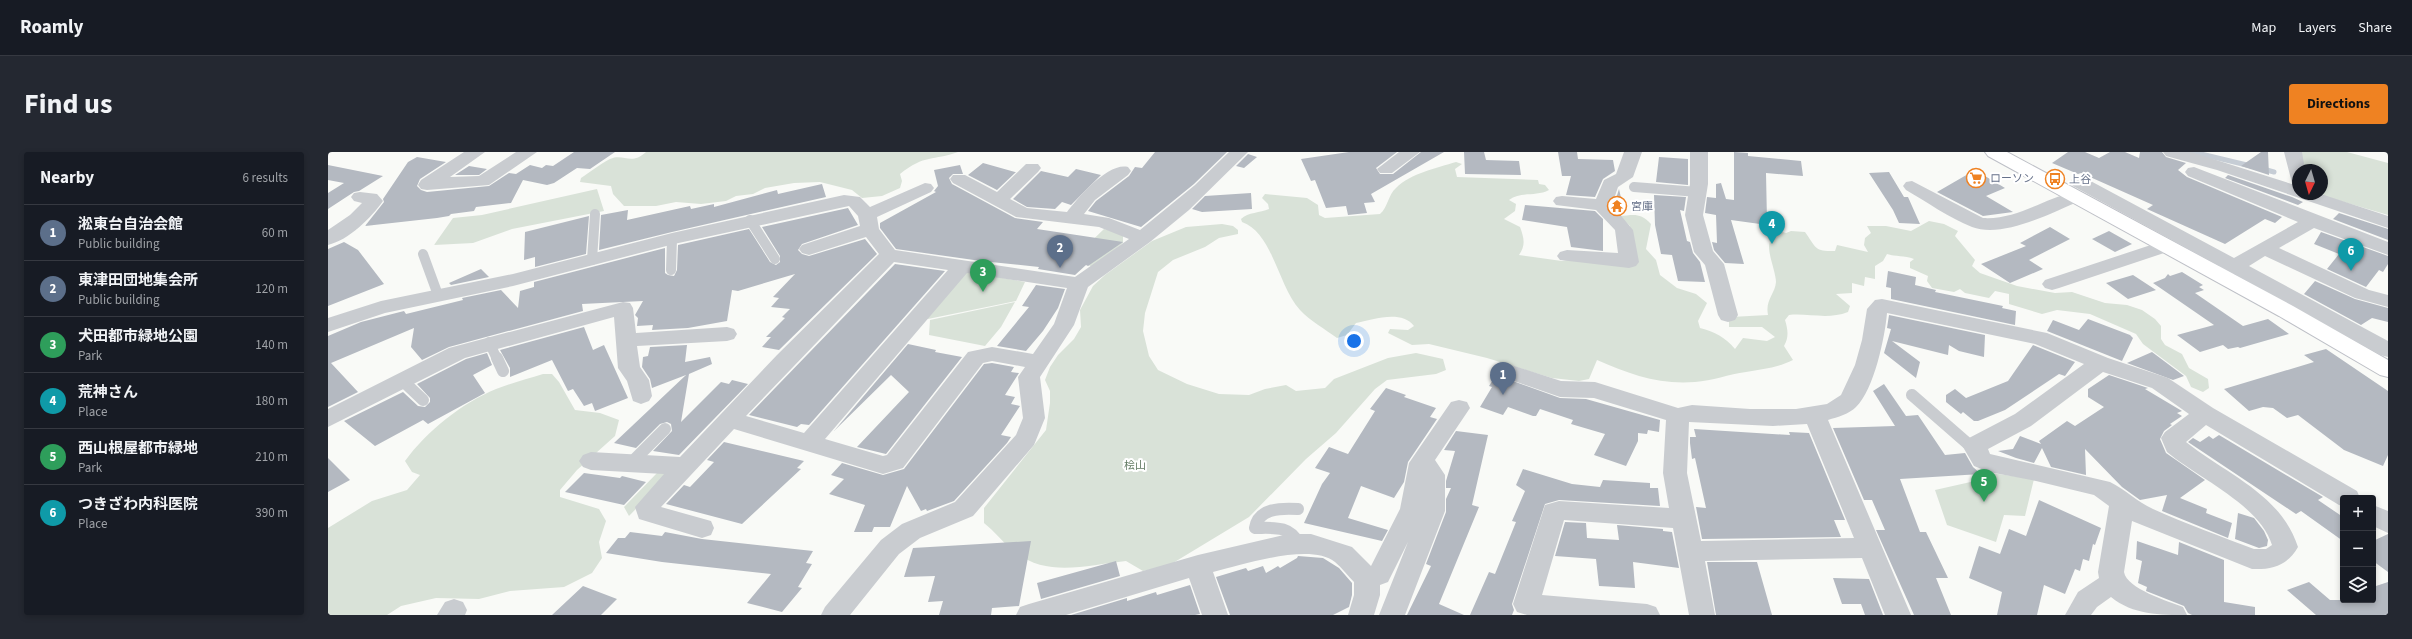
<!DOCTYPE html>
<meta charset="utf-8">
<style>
:root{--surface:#171b24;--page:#242831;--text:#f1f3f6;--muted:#9ea1a6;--line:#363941;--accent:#ef8222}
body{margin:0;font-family:"Source Sans 3","Noto Sans JP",sans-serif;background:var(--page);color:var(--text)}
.controls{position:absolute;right:12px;bottom:12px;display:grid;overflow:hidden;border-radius:4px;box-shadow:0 2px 6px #0003}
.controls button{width:36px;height:36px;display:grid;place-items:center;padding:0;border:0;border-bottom:1px solid var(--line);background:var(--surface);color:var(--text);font:20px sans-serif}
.compass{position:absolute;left:1964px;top:12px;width:36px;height:36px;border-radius:50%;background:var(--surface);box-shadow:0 2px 6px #0003;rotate:185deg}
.you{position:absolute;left:1026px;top:189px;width:14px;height:14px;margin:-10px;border:3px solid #fff;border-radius:50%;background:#1a73e8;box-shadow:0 0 0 6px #1a73e833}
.badge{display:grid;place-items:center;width:26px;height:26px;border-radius:50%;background:var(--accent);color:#fff;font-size:13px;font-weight:700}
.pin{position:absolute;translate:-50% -33px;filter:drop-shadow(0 1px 2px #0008)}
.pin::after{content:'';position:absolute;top:21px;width:14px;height:12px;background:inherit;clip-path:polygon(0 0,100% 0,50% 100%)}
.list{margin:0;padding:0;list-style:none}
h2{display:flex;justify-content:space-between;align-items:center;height:52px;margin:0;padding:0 16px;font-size:17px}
h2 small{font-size:13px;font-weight:400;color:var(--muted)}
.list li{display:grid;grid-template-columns:26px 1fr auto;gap:12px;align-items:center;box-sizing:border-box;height:56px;padding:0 16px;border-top:1px solid var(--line)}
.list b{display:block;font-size:15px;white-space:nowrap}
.list p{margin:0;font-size:13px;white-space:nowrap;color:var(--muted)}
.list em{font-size:13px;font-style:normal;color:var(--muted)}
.icon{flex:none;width:22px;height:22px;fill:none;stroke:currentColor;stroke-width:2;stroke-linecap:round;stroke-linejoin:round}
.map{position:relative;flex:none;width:2060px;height:463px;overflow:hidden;border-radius:4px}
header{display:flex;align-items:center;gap:24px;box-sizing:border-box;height:56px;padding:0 20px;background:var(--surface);border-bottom:1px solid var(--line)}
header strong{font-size:19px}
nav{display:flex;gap:22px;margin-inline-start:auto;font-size:14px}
.intro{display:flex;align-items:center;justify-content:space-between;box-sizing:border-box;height:96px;padding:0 24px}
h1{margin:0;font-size:28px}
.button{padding:10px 18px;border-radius:4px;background:var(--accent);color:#111;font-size:14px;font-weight:700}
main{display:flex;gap:24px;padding:0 24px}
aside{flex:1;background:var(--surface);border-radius:4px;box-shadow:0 2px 6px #0003}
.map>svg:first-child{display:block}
.green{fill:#d9e2d8}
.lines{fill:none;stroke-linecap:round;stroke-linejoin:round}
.stream{stroke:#c6cdd5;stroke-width:5}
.building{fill:#b4b9c1}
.secondary-casing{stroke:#bec0c7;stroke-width:2}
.lane-far1{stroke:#c9ccd0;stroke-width:10}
.lane{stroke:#c9ccd0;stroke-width:12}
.street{fill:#c9ccd0;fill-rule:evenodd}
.secondary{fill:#fff;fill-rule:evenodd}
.labels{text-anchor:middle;stroke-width:4;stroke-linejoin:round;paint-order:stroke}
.poi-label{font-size:11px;fill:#67728a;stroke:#fff;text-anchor:start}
.park-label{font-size:11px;fill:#627b63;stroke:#fff}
</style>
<header>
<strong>Roamly</strong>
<nav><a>Map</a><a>Layers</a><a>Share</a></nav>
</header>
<div class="intro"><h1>Find us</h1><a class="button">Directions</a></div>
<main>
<aside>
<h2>Nearby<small>6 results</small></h2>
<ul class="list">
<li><span class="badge" style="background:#5c6f8a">1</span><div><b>淞東台自治会館</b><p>Public building</p></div><em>60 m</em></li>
<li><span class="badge" style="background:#5c6f8a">2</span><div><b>東津田団地集会所</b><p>Public building</p></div><em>120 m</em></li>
<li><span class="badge" style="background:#2e9e5b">3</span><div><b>犬田都市緑地公園</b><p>Park</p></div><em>140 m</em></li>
<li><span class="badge" style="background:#0f9aa8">4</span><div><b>荒神さん</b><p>Place</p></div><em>180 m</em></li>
<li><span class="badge" style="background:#2e9e5b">5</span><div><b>西山根屋都市緑地</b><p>Park</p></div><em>210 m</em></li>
<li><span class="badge" style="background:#0f9aa8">6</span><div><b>つきざわ内科医院</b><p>Place</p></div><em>390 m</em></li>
</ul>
</aside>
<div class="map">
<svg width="2060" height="463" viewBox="0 0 2060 463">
<rect width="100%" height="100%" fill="#f9faf7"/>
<path class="green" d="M318,0h312c-25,9 -33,2 -58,22l2,7 -2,7 -18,8 -20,2 -10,-8 -32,-8 -26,1 -29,5 -12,6 -17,2 -10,5 -25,3 -25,-2 -20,4h-32l-11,-12 -2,-8 -31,-4 1,-4c9,-6 19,-14 29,-19 14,-6 21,7 36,-7z
M1971,0h48l41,11v52l-71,-21h5v-24h-20z
M1128,10l6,2 -7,5 2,8 81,3 1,4 6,1 4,5c-13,7 -28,1 -40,10l7,4 -1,7 -11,8 16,8c4,11 6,18 -1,28l43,6 19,-3 44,7 5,-39 -11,-10c15,-1 21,-4 32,8l-5,25 10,11 4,15 17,13 19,6 11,9 -9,18 2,7c15,4 25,9 35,21l8,-11 24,3 8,-4 -13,-10h-33v-7l2,-3 37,-2c-3,-15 7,-21 8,-33 0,-10 -10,-32 -6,-40l-6,-12 4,-2 18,5 5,-2 14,1c11,15 9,20 30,19l2,-6 31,7 -4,-7 1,-7 6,-5 -4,-7h19l25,5 18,-10 15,3 14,7 -3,5 20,24 -3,6 8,7 37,13 38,7 17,-1 33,11 22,2 15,5 13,9 6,7v13l4,6 17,9 7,14 19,11 1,9 -6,4 -12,-5 -5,-11 -43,-32 -7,-10 -46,-20 -33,-4 -15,4 -33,-10v-10l-14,-3 -6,7 -24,-5 -5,-4 -6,3 -22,-4 -5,-7 1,-5 -18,-8v-6l4,-3c-10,-4 -18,-2 -27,-5l-4,7 -8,5v13l-10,-2 -1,9 -12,-3v10l-16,1 14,12 -2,6c-20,8 -40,1 -59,3l-4,5c3,10 4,17 -1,26l9,14c-16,8 -30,9 -47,12 -17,2 -34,9 -51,10 -36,3 -66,-8 -98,-22l-8,19 -10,2 -27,-3 -65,-20 -58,-14 -17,1 -24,-12 2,-4 18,1 6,-4c-13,-17 -42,-6 -58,-3l-9,12 -10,3c-12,-9 -27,-17 -37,-28 -22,-24 -27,-77 -58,-88l-1,-3c7,-7 19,-6 28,-10l-1,-5 -6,-6 3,-4 42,4 11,7 1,10 6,3 55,-4c8,-7 8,-19 16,-26 15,-15 41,-20 60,-26z
M269,37l7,22 -92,18 -39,14 -39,2 19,-27 29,-3z
M894,72l11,2 5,4v4l-19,4 -14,9 -32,13 -15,12 -13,41 -2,18 6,25 9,14 29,14 32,10 30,1 16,-6 21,-4 10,6 29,-3 9,-9 54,-21 28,-5 27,6 3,11 -10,4 -49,6 -12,9 -39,44 -30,26 -57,58 -81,49 -25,5 -17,-10c-41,4 -80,18 -115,-12 -9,-8 -17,-18 -27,-26v-15l62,-78 4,-27v-12l-5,-11 5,-13 8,-12 16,-16 7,-12 -1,-17 13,-24 12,-11 47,-34 34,-14z
M776,77l19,5v9l-30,24 -20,-8z
M642,120l55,10 -9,19 -93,19 36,-45z
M687,150l-14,25 -16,19 -56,-11 1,-15z
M215,222h9l7,8 16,28 25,3 19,7 -4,16 -38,34 -17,20v7l39,12 7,12 -7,21 3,16 -10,15 -28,14 -54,4 -31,8 -43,-1 -35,8 -14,9h-59v-87l44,-27 35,-11 13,-15 -8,-3 -7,-11c22,-30 57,-58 91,-72 15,-6 31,-10 47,-15z
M1656,320l50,7 -9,37 -21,-1 -8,27 -49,-17 -12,-35 40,-9z
M329,321h8l-2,8 -34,35 -5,-9z"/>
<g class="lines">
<path class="stream" d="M1865,0l58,14
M1935,17l11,3"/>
</g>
<path class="building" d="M246,0h41l-25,17 -13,-1 -23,15 -7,2 -24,-5 -12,23 -35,4 -2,4 -23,3 -2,2 -12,2 -72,8 19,-24 -1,-3 25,-37 9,-5 29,5 -26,17 -3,7 4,4 6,2 62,-6 20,-13 7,1 14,-9 12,3 4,-3 7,1z
M827,0h72l-33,32 -53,43 -53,-16 8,-10 33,-25 6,-9 7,1z
M1021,0h48l-21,16 4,6h13l28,-22h23l-73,42 4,8 -11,1 3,10 -19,2 -2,-9 -20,2 -11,-28 -4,1 -10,-22z
M1136,0h20l2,8 33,1 2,14 -56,-1z
M1230,0h19l1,7 35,1 2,11 -12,8 -8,18 -29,-2 5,-19h-9z
M1406,0l14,1v3l53,5 2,15 -37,-3 1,48h-7v3l-29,-4 13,44 -19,-1 -11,-13 -2,-8 5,1 -1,-28 -11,-2 2,-16 9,1v-14l5,-1 5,16 8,1z
M1740,0h17l14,6 11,-6h15l14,6 1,-6h22l4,5 20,6 -8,7 9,7 95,40 -7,6 -10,-4 -40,25 -78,-35 6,-4 -72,-32 -3,1 -26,-11z
M1933,0h7l1,23 -28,-9z
M920,2l9,3 -13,11 -8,-2z
M1331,5l29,2v26l-32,-3z
M655,11l32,9h1l-19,18 -29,-15z
M0,13l55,11 -24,15 -5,1 -26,17v-16l16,-10 -16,-3z
M632,13l3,9h-10l-4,4 3,6 63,34 28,4 -6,7 86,13 -35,24 -2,-1 -11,10 -37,-6 1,-2 -58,-6 -85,-12 -16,-21v-5l56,-31 -2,-1 4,-5 -4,-16z
M141,14l18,3 -8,6h-24z
M748,17l25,6 -30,30 -9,-3 -7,7 -28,-2 -14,-8 28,-28 27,6z
M1647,18l30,18 -19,8 27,16 -30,4 -46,-24z
M1561,20l15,25h4l12,27 -21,-1 -6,-13 -24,-37z
M1900,23l64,22 11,5 -5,3 -73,-27z
M494,32l4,13 -154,35 -73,18 2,-35 27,-5 -1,10 63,-14 1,3 23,-5v3l63,-17 1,4z
M1291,37l5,22h-5l-5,-6z
M923,41l1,16 -50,3 -10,-3 13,-13z
M1326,43l32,2 -2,14 -4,-1 7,31 3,1 3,11 7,9 5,20 -27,-1 -6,-26 -11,-1 -6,-29z
M1197,53l70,6 8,8v32l-32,-4 -4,-20 -45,-7z
M520,56l10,17 -56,19 -4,6 4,4 7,2 56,-17 12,15 -98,96 -17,-3 9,-10h-5l19,-19 -3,-1 8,-8 -19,-2 8,-9 -6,-1 22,-23 -57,17 -6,-1 -5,31 -39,7 -36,2 1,-5 -16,1 1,-8 -3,-3 8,-14 -61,3 1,7 -134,36 -27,13 -11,-13 3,-19 -83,35 27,29 -30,15v-71l33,-14 43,-11 2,3 57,-14 -1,-2 39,-8 17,18 2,-17 14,-4v-5l131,-34v25l3,2 6,1 3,-6 1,-25 71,-16 21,33 6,3 4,-3v-6l-18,-29z
M2011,61l49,16v11l-55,-21z
M261,64l-3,38 -51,13v-10l-11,3 1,-28z
M1722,75l20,12 -41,21 14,9 -33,14 -29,-19 45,-18 -6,-3z
M1781,79l23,13 -17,8 -23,-13z
M1993,80l67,24v8l-5,8 -4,-2 -13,17 -39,-18 12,-15 -25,-10z
M16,90l14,8 26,34 -56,22v-57z
M567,112l50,7 -136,154 -8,-1 -4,3 -48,-12z
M153,117l8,8 -38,8 -2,-2z
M1560,119l28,6 -1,8 21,5 -1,2 68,14 -1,2 14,3 -1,14 -124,-26v-11l-5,-1z
M1854,120l21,13 -4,2 5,3 -9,3 48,33 25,-7 21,15 -49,14 -2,-1 -10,2 -5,-4 -23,7 -23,-17 37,-10 -61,-42 12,-5 3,-4 2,2z
M1805,123l23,15 -28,9 -22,-16z
M1987,129l40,18 33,9v14l-16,-4 -11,7 -57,-31z
M708,133l29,4 -7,19 -15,23 -17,20 -29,-5 32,-39 -7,-1z
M1561,163l96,20 -1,22 -25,-6 -10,-6 -1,10 -56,-14 28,21 -4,16 -32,-25 7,-24 -4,-1z
M1760,167l42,16 3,3 -11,23 -75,-30 6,-11 26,10z
M256,175l9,23 11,-5 24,53 -33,13 -3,-8 -8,3 -11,-17 -5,2 -16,-31 -42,17v-9l-10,-18z
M580,192l28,6 -1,2 27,5 -76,97 -29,-7 52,-55 -18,-17 -57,56z
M359,193l-2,17 25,-5 2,7 -23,10 -8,48 40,-40 8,2 3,-4 16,4 -69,71 -26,-4 19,-20 -1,-7 -4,-2 -7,2 -24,24 -22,-5 72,-68 -34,13 -2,-9 -8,-12 1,-10 5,-1 2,-9z
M1705,193l42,17 -10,14 -6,-2 -54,36 -27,11h-4l-11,-9 -2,2 -15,-12v-7l9,-6 11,9 42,-17z
M1998,197l62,42v64l-5,11 -39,-16 -46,-35 -11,3 -14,-10 -10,-1 -14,4 -25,-22 90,-27 -10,-7z
M1824,200l32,24 -11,4 -46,-17z
M159,201l5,12 -19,10 12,18 -57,31 -5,-4 -48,26 -31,-25 59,-29 15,14 7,1 5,-5v-4l-13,-14 49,-25z
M664,211l22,4 -3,5 8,1 -14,22 10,2 -4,7 9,2 -19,29 10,2 -4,6 -53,58 -27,10 -1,-2 -5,2 -14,-25 -17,41h-16l-2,5h-18l11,-27 -36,-11 15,-15 -13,-4 11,-12 41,12 21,-6 80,-105z
M1168,223l64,23 26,1 74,21 -1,12 -11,-2 -1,4 -9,-1v8l-12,25 -32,-11 11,-21 -34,-10 2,-4 -33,-11 -4,7h-3l-25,-9 -5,8 -23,-8 12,-20 -3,-1z
M1781,223l39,13 -3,1 37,22 -5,2 5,3 -12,8 2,1 -8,6 -4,8 6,14 39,27 -25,18 27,11 -1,4 26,10 -4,15 -66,-27 5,-16 -27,5 -18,-13 -37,-38 1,26 -35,-8 -9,-19 -8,15 -18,-5 -18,-7 15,-2 7,-13 21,8 -2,-3 28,-20 8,5 29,-19 -16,-10v-8z
M1556,232l22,32 12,-1 27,40 20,-2 8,14 8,7 -81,5 20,53h6l22,46h-12l15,37h-37l-38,-85h9l-13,-30h-8l-31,-72 62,-2 -22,-35z
M1058,236l20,7 -2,2 32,11 -6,9 7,2 -29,43 -4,20 -10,16 -33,-12 -13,32 40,12 -6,11 -78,-18 18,-39 8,-11 -15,-5 14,-21 19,7 27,-43 -5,-2z
M1366,277l96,6 -1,-3 20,1 36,87h-11l7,17 -139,2 -6,-32 10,1 -11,-50 -3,1 -2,-16v-6h6z
M1128,279l32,4 -16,70 7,2 -40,97 25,11h-57l24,-49 -5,-2 20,-52v-13l5,-11h-5v-7l9,-30 -11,-1z
M1891,283l104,62 -5,3 25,17v24l-42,-30 -5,3 -108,-72 5,-4 7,4 9,-6 4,3z
M396,290l80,19 -7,7 4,1 -59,55 -76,-20 18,-19 6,2 24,-25 -7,-2z
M0,306l22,22 -22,12z
M1195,317l49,15 28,3 3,-7 47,3v5h8l2,18 -101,-6 -14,4 -33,100 2,6 -2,5h-42l19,-43 6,2 21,-52 -4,-1 13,-30 -9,-6z
M256,321l36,5 2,-2 24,6 -22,23 -59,-13z
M1711,348l62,28 -6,17 -2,-1 -4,17 -6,-2 -3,12 -5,-2 -10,25 -21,-9 -7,30h-40l5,-23 -33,-14 10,-32 21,8 9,-25 17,7z
M1910,361l16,5 10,13 4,9 -1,6 -8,2 -24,-9z
M1237,370l21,1 1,15 32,2 -2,-15 46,4v2l9,1 7,36 -46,-6 2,26 -36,-2 -3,-27 -41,-3z
M302,380l32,4 3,-4 37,7 111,12 -7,12 6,1 -14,23 4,1 -20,24 -35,-9 24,-29 -109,-12 -56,-9 12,-15h7z
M2060,382v38l-15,-11v-20z
M703,389l-12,65 -27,2 -1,7h-52l4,-14 -15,1 7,-26 -31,1 9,-29z
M1809,389l41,14 1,-13 45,18v42l31,5v8h-63l-4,-2 -4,-7 -38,-15 1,-4 -9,-4 4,-22 -6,-2z
M970,404l25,2 16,10 13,15v12l-3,12 -16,8h-103l-14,-38 30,-9 2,3 15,-5 3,7 12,-7 2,2 17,-10z
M788,409l4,15 -79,23 -4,-16z
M1379,410h50l15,53h-56z
M1505,426l36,1 14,36h-18l-4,-11h-19z
M1981,430l21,18h43v-13l15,-5v33h-72l-29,-25z
M862,433l10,29 -5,1h-124l56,-17v3l29,-9 1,3z
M255,434l34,13 -16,16h-49z"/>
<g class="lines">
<defs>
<path id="secondary" d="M1657,0h22l286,154 95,54v17l-8,-2 -101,-59 -291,-160z"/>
</defs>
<use href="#secondary" class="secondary-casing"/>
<path class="lane-far1" d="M1306,35l64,5
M422,68l25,39
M95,102l15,41
M264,108l3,-46
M343,118l1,-31
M161,190l8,17"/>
<path class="lane" d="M169,206l6,13
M74,228l21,20
M1584,243l55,48 8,4
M303,311l34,-34
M970,357c-17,-1 -40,-1 -43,19 18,0 35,-3 44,16"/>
<path class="street" d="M136,0h21l-35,25 29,-1 37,-24h21l-48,33 -62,5 -6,-1 -3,-4 3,-5z
M901,0h19l-59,58 -39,32 -62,45 -14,38 -34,52 5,41 -11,27 -61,71 -53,22 -21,16 -49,61h-29l4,-8 56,-67 21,-16 53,-22 61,-67 7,-17 -5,-41 7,-10 -33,-6 -9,2 -80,105 -20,6 -149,-45 -73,78 50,14 3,7 -3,7 -9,3 -63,-19 -4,-12 29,-33 -73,-4 -8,-3 -4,-6 4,-6 8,-3 89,5 97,-102 102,-101 -13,-17 -57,18 -7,-2 -3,-4 3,-4 58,-19 -2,-10 -9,-10 -175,38 -161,42 -128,27 -57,19v-14l53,-17 132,-27 159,-41 172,-38 16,2 10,10 55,-24 6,1 3,4 -3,4 -54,25 2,12 16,21 180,27 54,-38 -30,-12 -83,-10 -63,-34 -3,-4 3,-4h12l32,17 29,-28h12l3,4 -3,4 -28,27 17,9 40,4c11,-14 41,-50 61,-45l3,4 -3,4 -33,25 -11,14 25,4 31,12 55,-45zM566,110l54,8 -144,163 -58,-17zM639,121l100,15 -13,36 -21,30 -41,-7 -24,5 -81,103 -4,1 -58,-17z
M1071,0h21l-28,21h-12l-3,-4z
M1296,0h18l-9,25 -15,10 -6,18 21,25 6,32 -3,4 -7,2 -69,-8 -3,-4 3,-4 7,-2 51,3 -3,-23 -19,-20 -40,-5 -3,-4 3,-4 6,-1 34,3 8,-19 12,-6z
M1362,0h18v32l-5,31 10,36 11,13 14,51 -3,5 -7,2 -7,-2 -3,-5 -13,-50 -11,-13 -9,-37 5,-31z
M1835,0h28l107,34v8h23l67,22v12l-171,-58 -51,-14z
M1956,0h18l3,18h-7v14l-6,-1z
M1866,15l194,75v13l-74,-27 -35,20 90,42 19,5v12l-33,-9 -90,-42 -16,10 139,75v16l-8,-2 -146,-81 -12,5 -7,-2 -3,-4 7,-7 -146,-80 -3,-4 3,-4h12l149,80 64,-36 -110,-46 -3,-4 3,-4z
M1584,29l71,37c33,2 60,-19 91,-26l6,1 3,4 -3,4c-27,11 -77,38 -108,26 -23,-9 -45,-25 -66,-37l-3,-4 3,-4z
M32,40l17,2 6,7c-12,17 -34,39 -55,44v-15l22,-15 12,-12 -8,-2 -3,-4 3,-4z
M1838,88l7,2 3,4 -3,4 -114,38 -7,2 -7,-2 -3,-4 3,-4z
M1554,147l165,34 61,25 60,20 45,30 144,83 3,7h-17v8l-4,-1 -133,-80 -20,17c40,32 95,52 112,105 -10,18 -26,23 -46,22l-120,-48 -8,51c3,17 44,29 59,35l4,8c-27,0 -54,0 -76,-18l-14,10 -6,8h-26l13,-23 21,-14 -1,-6 11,-66 -15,-11 -58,-14 -47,-9 -15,-6 -11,-19 6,-9 46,-24 69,-50 -49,-20 -148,-31c-2,24 -13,77 -31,94 -7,7 -18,10 -28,13l83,195h-26l-23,-57 -157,3 10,54h-26l-16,-87 -109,-8 -22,75 105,9 9,3 4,8h-133l-10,-3 -4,-8 32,-99 14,-4 110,7 -6,-35 3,-53 -72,-22 -34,-1 -63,-22 -3,-5 3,-5 8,-2 56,18 34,1 83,26 14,-3 58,4h46l31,-5 14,-9 14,-30 7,-25 5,-31 8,-9zM1775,220l49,16 37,26 -24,18 -4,6 6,14c31,26 93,53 105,93l-6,4h-12c-34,-13 -68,-25 -101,-40 -16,-7 -28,-20 -43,-27l-120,-28 -2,-5 43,-23zM1361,270l84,4 34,-2 47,114 -153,3 -14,-68z
M295,150l7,1 3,5 3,25 91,-6 7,2 3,5 -3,5 -7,2 -90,5 3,21 9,13 3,16 -3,5 -8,3 -8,-3 -6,-20 -9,-13 -4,-51 -149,41 -137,69v-18l121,-61z
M1131,248l8,2 3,6 -35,52 10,15v36l-40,104h-26l29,-73 -20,40 -8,3v10l-6,20h-26l6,-20v-13c-6,-6 -12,-14 -19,-20 -25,-20 -92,3 -122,10l15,43h-26l-13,-37 -123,37h-50l4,-8 9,-3 169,-49 90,-21h23l41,13 19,19 29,-57 9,-46 42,-61z
M2045,353l15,6v22l-15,-7z
M126,447l9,3 4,8 -2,5h-28l8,-13z"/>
<use href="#secondary" class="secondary"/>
</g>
<defs>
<symbol id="supermarket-ring" viewBox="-11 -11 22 22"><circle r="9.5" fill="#fff" stroke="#ef8222" stroke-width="1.5"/><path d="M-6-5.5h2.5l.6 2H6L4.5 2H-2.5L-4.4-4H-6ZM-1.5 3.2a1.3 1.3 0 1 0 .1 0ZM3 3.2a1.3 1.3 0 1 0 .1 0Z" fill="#ef8222"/></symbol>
<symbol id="bus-ring" viewBox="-11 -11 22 22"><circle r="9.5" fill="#fff" stroke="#ef8222" stroke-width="1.5"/><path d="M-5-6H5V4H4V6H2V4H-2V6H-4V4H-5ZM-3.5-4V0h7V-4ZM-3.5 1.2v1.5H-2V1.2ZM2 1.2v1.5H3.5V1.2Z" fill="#ef8222"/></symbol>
<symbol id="temple-ring" viewBox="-11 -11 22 22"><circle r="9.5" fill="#fff" stroke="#ef8222" stroke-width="1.5"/><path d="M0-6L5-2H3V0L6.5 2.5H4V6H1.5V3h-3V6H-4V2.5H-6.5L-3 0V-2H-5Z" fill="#ef8222"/></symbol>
</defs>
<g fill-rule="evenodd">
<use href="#supermarket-ring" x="1637" y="15" width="22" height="22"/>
<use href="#bus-ring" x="1716" y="16" width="22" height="22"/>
<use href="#temple-ring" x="1278" y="43" width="22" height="22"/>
</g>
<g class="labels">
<g class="poi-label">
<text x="1662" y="30">ローソン</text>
<text x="1741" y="31">上谷</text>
<text x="1303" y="58">宮庫</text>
</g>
<g class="park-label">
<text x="807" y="317">桧山</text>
</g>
</g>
</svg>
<div class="controls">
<button>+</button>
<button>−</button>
<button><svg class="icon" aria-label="layers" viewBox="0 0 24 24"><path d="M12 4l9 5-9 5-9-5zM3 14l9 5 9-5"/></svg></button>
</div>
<svg class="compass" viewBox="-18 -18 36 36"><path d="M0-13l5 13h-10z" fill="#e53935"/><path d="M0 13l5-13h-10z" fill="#9ea1a6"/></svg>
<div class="you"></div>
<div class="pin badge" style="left:1175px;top:243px;background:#5c6f8a">1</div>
<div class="pin badge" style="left:732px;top:116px;background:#5c6f8a">2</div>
<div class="pin badge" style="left:655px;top:140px;background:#2e9e5b">3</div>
<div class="pin badge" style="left:1444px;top:92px;background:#0f9aa8">4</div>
<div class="pin badge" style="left:1656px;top:350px;background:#2e9e5b">5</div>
<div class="pin badge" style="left:2023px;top:119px;background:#0f9aa8">6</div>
</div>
</main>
